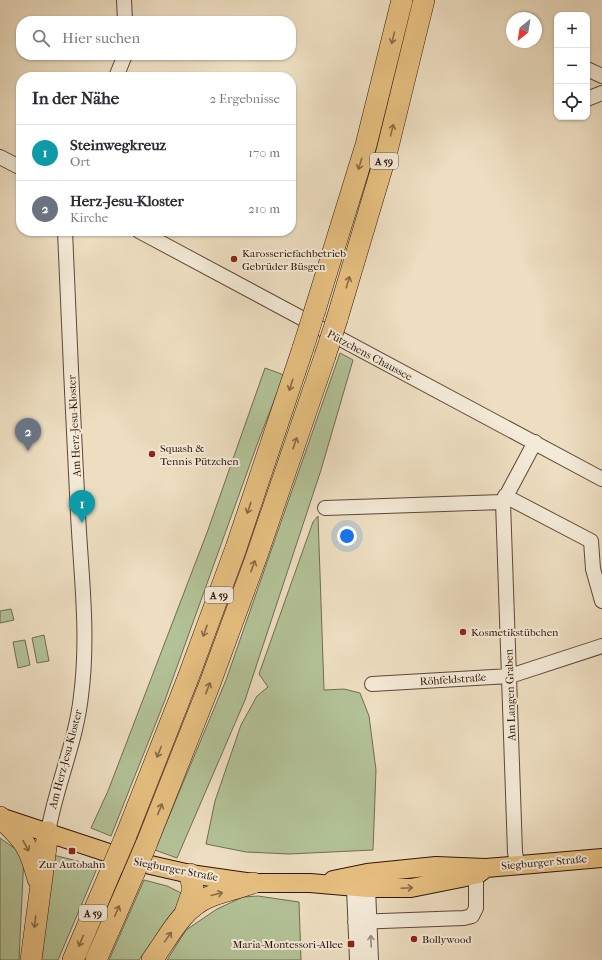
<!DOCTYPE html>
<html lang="de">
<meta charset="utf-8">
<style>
:root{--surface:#fff;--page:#f2f2f3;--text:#2b2b33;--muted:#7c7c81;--line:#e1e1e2;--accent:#8f2418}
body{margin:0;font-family:"IM FELL French Canon",serif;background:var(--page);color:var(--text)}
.controls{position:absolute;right:12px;top:12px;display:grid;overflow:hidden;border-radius:8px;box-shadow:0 1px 3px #0004}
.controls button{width:36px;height:36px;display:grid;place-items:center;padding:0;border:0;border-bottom:1px solid var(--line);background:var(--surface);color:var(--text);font:20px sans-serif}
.compass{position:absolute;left:506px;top:12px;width:36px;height:36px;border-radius:50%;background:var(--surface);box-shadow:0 1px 3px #0004;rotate:210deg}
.you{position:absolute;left:347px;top:536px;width:14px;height:14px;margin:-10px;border:3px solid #fff;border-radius:50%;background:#1a73e8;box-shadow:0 0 0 6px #1a73e833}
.badge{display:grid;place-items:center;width:26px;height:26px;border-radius:50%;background:var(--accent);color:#fff;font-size:13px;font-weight:700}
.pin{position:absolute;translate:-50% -33px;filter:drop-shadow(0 1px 2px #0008)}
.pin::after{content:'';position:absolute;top:21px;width:14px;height:12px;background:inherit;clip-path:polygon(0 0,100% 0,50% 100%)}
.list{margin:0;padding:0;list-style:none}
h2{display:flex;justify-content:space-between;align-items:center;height:52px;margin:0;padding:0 16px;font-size:17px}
h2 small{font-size:13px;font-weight:400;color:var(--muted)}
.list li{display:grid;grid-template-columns:26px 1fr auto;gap:12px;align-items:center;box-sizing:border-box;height:56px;padding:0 16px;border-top:1px solid var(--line)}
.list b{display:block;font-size:15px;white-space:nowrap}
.list p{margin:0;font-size:13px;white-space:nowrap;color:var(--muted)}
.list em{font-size:13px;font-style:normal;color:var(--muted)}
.icon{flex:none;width:22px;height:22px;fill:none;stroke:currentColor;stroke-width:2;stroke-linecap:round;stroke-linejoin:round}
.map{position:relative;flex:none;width:602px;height:960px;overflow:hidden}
.search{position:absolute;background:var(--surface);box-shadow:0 1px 3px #0004;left:16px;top:16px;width:280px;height:44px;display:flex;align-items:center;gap:10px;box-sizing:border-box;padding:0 14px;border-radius:16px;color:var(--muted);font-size:15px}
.panel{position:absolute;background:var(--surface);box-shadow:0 1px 3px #0004;left:16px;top:72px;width:280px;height:164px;border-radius:16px}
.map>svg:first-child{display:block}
.green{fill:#b3c297;stroke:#726c50}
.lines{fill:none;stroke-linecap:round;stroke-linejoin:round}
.minor-casing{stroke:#5f4738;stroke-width:16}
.major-casing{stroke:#30150a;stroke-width:20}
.highway-casing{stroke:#30150a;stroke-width:22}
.minor{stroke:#f3ead7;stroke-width:14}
.major{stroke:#e6bf80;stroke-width:18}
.highway{stroke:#e6bf80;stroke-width:21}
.highway-bridge-casing{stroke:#30150a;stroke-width:22;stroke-linecap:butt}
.highway-bridge{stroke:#e6bf80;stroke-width:21}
.oneway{stroke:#8b6a45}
.oneway2{stroke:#9b8a7b}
.poi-dot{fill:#8f2418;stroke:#f3ead7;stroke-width:1.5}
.labels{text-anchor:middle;stroke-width:4;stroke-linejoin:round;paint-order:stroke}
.shield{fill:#f3ead7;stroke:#6a5548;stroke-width:1}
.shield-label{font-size:10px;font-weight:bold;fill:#30150a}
.poi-label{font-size:11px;fill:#30150a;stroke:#f3ead7;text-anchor:start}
.street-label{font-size:11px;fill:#30150a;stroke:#f3ead7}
</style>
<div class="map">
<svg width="602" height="960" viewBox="0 0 602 960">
<rect width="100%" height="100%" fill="#eddec1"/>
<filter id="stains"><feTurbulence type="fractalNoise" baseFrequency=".005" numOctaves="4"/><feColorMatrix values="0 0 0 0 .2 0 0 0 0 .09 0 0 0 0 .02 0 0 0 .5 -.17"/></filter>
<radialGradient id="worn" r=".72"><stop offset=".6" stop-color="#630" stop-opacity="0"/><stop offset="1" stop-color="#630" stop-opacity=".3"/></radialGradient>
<path class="green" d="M340,353l13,7 -32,110 -76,230 -68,158 -22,-8 71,-170z
M265,368l19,7 -26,67 -93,258 -54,136 -20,-8 17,-37 100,-261z
M318,516l6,174 20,-1 16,4 9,23 7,54 -3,80 -84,4 -43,-2 -40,-8 9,-43 26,-76 16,-29 11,-9 -9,-13 54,-152z
M11,609l3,11 -14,3v-12z
M44,635l5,26 -12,2 -5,-25z
M25,640l5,25 -12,3 -5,-26z
M0,838l24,17 -5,105h-19z
M53,855l45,11 -40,94h-20z
M144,880l23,6 18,9 -46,65h-30z
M258,896l41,6 2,58h-134l19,-30 31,-21 26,-12z"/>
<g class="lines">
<defs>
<path id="minor" d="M124,0l1,21
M587,69l15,7
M116,77l9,-22
M587,99l15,-6
M0,157l21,11
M139,231l463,248
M505,496l86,45 2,28 9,32
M325,508l178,-6
M372,684l138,-8 92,-30
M48,832c8,-46 28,-90 33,-136 8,-61 0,-121 -3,-182 -5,-94 -9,-189 -13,-283
M517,864l-2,-12 -12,-350 32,-60
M354,888l3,72
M368,888l3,72
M355,922l109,-4 8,-2 4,-8v-42"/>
<path id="major" d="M0,817l133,44 57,13 63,9h57l58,5h43l50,-10 17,-4 8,-6
M333,880l34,-7 69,-7 50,2 116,-10"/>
<path id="highway" d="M315,310l51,-165 36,-145
M337,319l50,-168 37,-151
M0,817c25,24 29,29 38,62
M125,838l63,-160 48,-130 67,-200
M146,845l63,-159 47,-128 69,-202
M185,913l8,-23 -3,-16
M31,960l17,-128
M73,960l40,-94
M96,960l38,-87
M152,960c16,-22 30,-52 57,-63 14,-6 30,-9 44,-14"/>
</defs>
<use href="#minor" class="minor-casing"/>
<use href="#major" class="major-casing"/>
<use href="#highway" class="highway-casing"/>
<use href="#minor" class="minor"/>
<use href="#major" class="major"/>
<use href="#highway" class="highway"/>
<defs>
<path id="highway-bridge" d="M303,348l12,-38
M325,356l12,-37
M113,866l12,-28
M134,873l12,-28"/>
</defs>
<use href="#highway-bridge" class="highway-bridge-casing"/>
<use href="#highway-bridge" class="highway-bridge"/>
</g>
<defs><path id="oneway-shaft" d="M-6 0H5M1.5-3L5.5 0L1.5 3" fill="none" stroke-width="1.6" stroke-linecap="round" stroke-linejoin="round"/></defs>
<g class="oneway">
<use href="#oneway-shaft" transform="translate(393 38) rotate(104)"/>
<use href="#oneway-shaft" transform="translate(392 130) rotate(-76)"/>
<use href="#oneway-shaft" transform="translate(360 164) rotate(107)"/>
<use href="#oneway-shaft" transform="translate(348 282) rotate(-73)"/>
<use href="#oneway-shaft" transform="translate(291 385) rotate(108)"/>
<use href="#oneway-shaft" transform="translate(295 443) rotate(-71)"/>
<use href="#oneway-shaft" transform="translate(249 508) rotate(109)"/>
<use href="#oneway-shaft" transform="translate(253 566) rotate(-70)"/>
<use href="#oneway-shaft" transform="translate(205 631) rotate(110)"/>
<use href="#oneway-shaft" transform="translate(208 688) rotate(-69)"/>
<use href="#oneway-shaft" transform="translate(159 752) rotate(112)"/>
<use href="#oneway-shaft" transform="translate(160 809) rotate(-68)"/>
<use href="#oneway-shaft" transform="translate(26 846) rotate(61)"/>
<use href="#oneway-shaft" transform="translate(407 888) rotate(-3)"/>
<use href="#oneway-shaft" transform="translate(217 894) rotate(-14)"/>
<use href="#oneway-shaft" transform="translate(117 911) rotate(-66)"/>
<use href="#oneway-shaft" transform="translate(35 922) rotate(97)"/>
<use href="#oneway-shaft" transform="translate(168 937) rotate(-55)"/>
<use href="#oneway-shaft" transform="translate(81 941) rotate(113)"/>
</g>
<use class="oneway2" href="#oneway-shaft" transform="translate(371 941) rotate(-92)"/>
<g class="poi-dot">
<circle cx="234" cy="259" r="4"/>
<circle cx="152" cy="454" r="4"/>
<circle cx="463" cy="632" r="4"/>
<rect x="68" y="847" width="8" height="8" rx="2"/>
<circle cx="414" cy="939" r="4"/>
<rect x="347" y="940" width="8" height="8" rx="2"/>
</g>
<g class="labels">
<g class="shield">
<rect x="370" y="153" width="28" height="16" rx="3"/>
<rect x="205" y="587" width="28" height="16" rx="3"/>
<rect x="79" y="905" width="28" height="16" rx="3"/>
</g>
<g class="shield-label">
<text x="384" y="165">A 59</text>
<text x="219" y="599">A 59</text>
<text x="93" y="917">A 59</text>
</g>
<g class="poi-label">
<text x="242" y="257">Karosseriefachbetrieb<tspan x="242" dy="13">Gebrüder Büsgen</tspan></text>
<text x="160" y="452">Squash &amp;<tspan x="160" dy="13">Tennis Pützchen</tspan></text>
<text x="471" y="636">Kosmetikstübchen</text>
<text x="72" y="868" text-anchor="middle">Zur Autobahn</text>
<text x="422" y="943">Bollywood</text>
<text x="343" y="948" text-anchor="end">Maria-Montessori-Allee</text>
</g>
<g class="street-label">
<text transform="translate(370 355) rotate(28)" y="4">Pützchens Chaussee</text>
<text transform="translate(74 426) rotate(-93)" y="4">Am Herz-Jesu-Kloster</text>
<text transform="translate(453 679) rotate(-4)" y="4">Röhfeldstraße</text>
<text transform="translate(510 695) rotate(-92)" y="4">Am Langen Graben</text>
<text transform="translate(65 759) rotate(-75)" y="4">Am Herz-Jesu-Kloster</text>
<text transform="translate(544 862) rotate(-5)" y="4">Siegburger Straße</text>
<text transform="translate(176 869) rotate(11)" y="4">Siegburger Straße</text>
</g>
</g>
<rect width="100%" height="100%" filter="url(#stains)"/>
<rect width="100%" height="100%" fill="url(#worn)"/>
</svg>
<div class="controls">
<button>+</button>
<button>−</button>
<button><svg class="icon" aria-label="locate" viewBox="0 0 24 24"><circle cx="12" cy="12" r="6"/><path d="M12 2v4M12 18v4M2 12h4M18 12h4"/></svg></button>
</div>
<svg class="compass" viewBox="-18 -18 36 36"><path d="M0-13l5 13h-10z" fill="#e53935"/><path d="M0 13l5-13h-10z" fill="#7c7c81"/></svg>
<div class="you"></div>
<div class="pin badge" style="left:82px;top:523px;background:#0f9aa8">1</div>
<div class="pin badge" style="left:28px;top:451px;background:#6b7280">2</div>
<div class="search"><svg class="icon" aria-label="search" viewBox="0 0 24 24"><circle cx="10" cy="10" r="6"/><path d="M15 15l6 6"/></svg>Hier suchen</div>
<section class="panel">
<h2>In der Nähe<small>2 Ergebnisse</small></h2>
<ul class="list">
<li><span class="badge" style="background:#0f9aa8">1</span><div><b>Steinwegkreuz</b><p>Ort</p></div><em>170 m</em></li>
<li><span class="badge" style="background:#6b7280">2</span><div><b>Herz-Jesu-Kloster</b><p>Kirche</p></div><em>210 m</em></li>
</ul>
</section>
</div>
